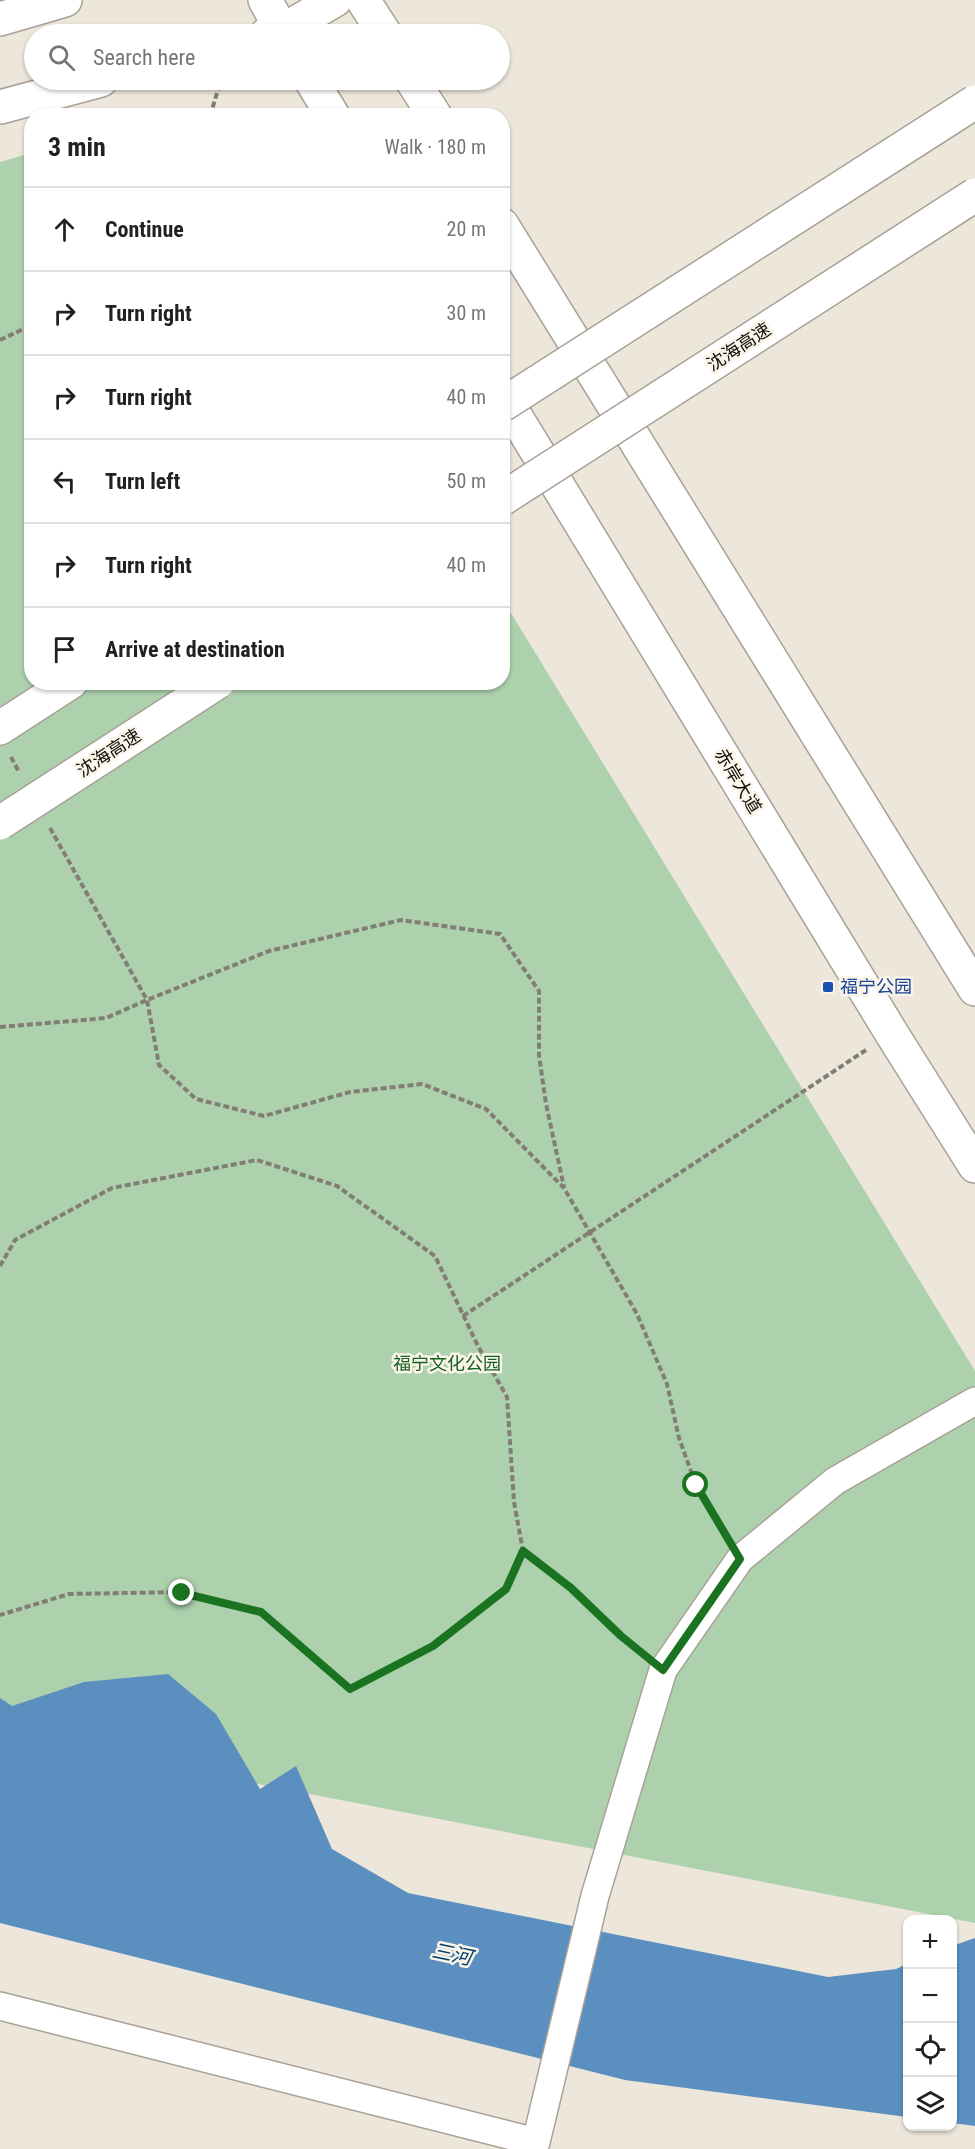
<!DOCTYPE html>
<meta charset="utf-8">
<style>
:root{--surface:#fff;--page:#f6f6f6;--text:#202124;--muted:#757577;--line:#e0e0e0}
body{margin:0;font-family:"Roboto Condensed","Noto Sans SC",sans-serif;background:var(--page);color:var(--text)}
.controls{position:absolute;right:18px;bottom:18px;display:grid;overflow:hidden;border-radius:12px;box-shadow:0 2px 4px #0004}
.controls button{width:54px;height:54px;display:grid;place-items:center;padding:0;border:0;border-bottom:2px solid var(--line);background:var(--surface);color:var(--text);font:30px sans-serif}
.stop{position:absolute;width:18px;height:18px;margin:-14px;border:4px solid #1a7320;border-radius:50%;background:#fff}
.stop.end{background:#1a7320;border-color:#fff;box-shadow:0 2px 6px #0008}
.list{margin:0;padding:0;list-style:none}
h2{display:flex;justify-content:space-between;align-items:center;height:78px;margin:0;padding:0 24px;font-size:26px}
h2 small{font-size:20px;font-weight:400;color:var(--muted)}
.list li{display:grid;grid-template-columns:39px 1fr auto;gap:18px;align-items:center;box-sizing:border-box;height:84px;padding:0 24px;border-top:2px solid var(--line)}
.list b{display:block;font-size:22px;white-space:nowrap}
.list em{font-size:20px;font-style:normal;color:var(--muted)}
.icon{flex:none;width:33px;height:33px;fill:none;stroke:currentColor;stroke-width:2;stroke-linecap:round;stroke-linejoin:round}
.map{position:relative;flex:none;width:975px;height:2149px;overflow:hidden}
.search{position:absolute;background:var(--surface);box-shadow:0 2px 4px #0004;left:24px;top:24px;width:486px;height:66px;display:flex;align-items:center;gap:15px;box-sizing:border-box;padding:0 21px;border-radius:33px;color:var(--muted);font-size:22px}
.panel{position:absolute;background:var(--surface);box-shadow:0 2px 4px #0004;left:24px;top:108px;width:486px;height:582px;border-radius:24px}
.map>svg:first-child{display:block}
.green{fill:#add1ad}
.water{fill:#5a8fc0}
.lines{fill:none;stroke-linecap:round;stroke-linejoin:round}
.street-casing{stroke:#a8a196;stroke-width:30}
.secondary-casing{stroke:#a8a196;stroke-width:36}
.highway-casing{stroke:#a8a196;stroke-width:36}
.path{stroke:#827d75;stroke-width:4;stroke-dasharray:6 3;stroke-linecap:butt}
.street{stroke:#fff;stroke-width:27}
.secondary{stroke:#fff;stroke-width:33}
.highway{stroke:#fff;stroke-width:33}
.highway-bridge-casing{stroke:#a8a196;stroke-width:36;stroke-linecap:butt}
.highway-bridge{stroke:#fff;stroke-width:33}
.route{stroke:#1a7320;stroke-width:8}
.transit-dot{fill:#1a4fb4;stroke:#fbf4e8;stroke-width:2}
.labels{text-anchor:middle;stroke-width:5;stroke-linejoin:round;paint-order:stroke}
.street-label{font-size:18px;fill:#100e0a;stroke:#fbf4e8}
.transit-label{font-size:18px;fill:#164399;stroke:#fbf4e8;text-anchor:start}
.park-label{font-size:18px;fill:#166221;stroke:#fbf4e8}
.water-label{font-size:20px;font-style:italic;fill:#014270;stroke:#fbf4e8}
</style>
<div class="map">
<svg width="975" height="2149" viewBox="0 0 975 2149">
<rect width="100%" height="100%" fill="#ede6da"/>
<path class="green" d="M31,153l1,529h470l1,-82 472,771v552l-975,-189v-1572z"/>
<path class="water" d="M168,1674l48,40 44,75 36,-23 36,83 76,44 420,84 68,-8 11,-5v153l-282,-37 -625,-157v-225l12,8 72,-24z
M975,1938v188l-22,-3 -1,-177z"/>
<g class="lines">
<defs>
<path id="street" d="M0,2006l536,136 59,-246 68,-226 77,-111 95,-78 140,-80"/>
<path id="secondary" d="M0,19l65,-19
M267,34l15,-3 53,-31
M0,107l101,-27"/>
<path id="highway" d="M265,0l19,34
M363,0l22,34
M311,80l22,36
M412,80l23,36
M502,225l473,764
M502,394l390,640 83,132
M0,728l71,-46"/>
</defs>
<use href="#street" class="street-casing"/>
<use href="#secondary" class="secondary-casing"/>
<use href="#highway" class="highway-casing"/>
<path class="path" d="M210,116l11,-36
M0,340l32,-15
M11,757l8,15
M50,828l97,172 12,65 37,34 68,17 86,-24 72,-8 64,25 78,79 73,126 30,70 12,54 17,47 29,48
M0,1027l106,-9 41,-18 122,-49 132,-31 99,14 39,57v64l7,49 18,83
M0,1266l15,-26 97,-52 145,-28 80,26 98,70 43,90 29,51 7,105 9,49 -17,38 -73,57 -83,43 -89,-77 -79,-20 -113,2 -69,21
M463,1316l403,-266
M523,1551l48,37 68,63"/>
<use href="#street" class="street"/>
<use href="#secondary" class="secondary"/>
<use href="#highway" class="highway"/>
<defs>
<path id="highway-bridge" d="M502,405l473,-303
M502,499l473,-304
M0,823l218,-141"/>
</defs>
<use href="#highway-bridge" class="highway-bridge-casing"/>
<use href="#highway-bridge" class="highway-bridge"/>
</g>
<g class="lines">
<path class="route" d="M182,1593l79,19 89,77 83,-43 73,-57 17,-38 48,37 50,48 42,34 77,-111 -44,-74"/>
</g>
<rect class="transit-dot" x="822" y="981" width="12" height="12" rx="3"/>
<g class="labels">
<g class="street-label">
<text transform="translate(739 347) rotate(-33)" y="6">沈海高速</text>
<text transform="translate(109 753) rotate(-33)" y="6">沈海高速</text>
<text transform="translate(738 781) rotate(59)" y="6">赤岸大道</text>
</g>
<g class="transit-label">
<text x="840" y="993">福宁公园</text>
</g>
<g class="park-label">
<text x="447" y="1370">福宁文化公园</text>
</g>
<g class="water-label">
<text transform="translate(452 1954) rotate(12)" y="7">三河</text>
</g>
</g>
</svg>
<div class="controls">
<button>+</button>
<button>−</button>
<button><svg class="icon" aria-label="locate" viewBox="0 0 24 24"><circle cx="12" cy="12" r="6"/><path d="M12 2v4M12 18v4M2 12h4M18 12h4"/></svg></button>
<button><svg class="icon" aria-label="layers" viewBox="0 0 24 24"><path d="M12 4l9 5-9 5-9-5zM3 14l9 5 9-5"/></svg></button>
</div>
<div class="stop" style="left:696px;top:1485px"></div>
<div class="stop end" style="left:182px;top:1593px"></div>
<div class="search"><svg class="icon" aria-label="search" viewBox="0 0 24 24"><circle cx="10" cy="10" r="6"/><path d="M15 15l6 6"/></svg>Search here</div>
<section class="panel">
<h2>3 min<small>Walk · 180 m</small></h2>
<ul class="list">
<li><svg class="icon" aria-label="ahead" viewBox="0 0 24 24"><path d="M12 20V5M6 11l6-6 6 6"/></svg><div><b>Continue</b></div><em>20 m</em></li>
<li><svg class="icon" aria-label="right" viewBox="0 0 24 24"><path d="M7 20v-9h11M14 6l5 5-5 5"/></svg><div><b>Turn right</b></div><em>30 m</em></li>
<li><svg class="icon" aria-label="right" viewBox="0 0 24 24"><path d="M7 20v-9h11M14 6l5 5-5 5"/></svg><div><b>Turn right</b></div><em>40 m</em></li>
<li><svg class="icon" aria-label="left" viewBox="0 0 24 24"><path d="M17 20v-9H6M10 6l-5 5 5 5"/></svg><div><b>Turn left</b></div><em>50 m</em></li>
<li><svg class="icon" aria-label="right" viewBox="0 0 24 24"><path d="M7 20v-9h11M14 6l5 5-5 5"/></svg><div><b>Turn right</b></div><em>40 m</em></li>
<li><svg class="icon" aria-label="arrive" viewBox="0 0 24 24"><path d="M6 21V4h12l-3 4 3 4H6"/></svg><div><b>Arrive at destination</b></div></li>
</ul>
</section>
</div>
